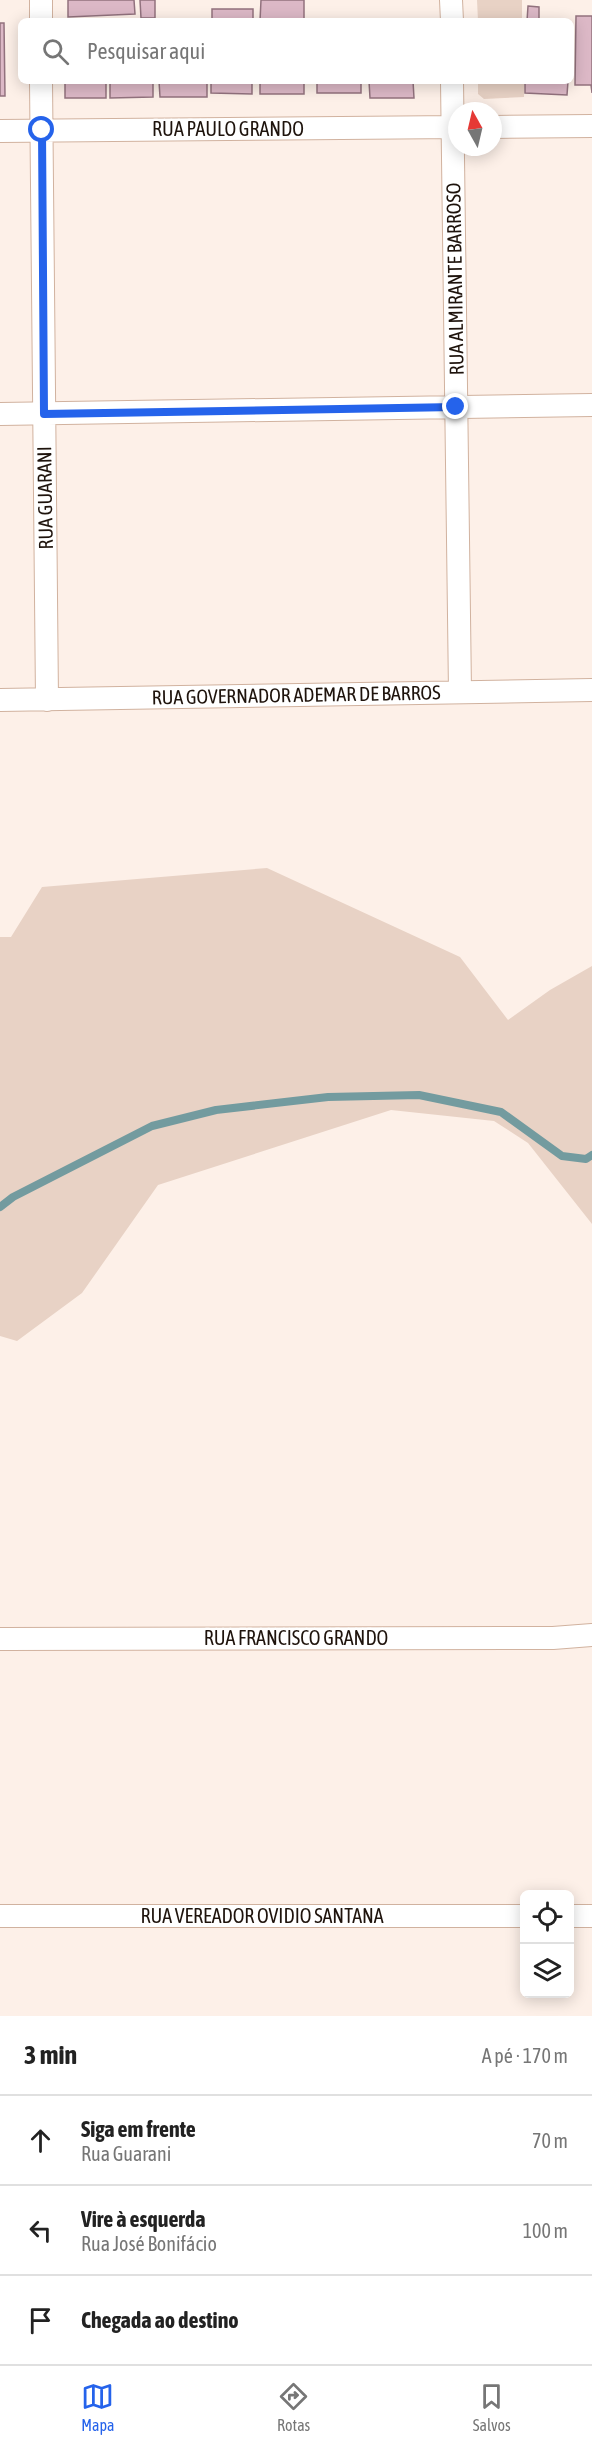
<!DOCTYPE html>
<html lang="pt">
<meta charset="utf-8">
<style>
:root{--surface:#fff;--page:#f2f2f2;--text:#222;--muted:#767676;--line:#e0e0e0;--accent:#2563eb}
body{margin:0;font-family:"Asap Condensed",sans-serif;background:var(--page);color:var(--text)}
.controls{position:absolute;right:18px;bottom:18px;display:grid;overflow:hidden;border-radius:9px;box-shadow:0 3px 15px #0003}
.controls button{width:54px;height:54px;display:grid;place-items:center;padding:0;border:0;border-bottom:2px solid var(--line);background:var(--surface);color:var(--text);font:30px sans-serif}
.compass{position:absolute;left:448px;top:102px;width:54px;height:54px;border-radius:50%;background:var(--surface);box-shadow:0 3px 15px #0003;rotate:352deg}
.stop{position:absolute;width:18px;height:18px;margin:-14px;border:4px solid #2563eb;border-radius:50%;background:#fff}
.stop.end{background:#2563eb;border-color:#fff;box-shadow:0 2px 6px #0008}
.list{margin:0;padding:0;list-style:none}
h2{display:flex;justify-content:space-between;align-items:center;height:78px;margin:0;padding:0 24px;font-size:26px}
h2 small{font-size:20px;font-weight:400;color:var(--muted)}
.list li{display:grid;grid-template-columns:39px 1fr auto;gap:18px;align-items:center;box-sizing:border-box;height:90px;padding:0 24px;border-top:2px solid var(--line)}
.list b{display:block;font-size:22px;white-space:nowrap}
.list p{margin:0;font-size:20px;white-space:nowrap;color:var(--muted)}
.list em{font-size:20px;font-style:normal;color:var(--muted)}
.icon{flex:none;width:33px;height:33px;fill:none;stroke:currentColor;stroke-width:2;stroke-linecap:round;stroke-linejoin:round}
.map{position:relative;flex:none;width:592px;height:2016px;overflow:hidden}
.search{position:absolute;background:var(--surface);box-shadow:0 3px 15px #0003;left:18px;right:18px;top:18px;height:66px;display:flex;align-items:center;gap:15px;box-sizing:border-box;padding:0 21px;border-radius:9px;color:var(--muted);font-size:22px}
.sheet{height:348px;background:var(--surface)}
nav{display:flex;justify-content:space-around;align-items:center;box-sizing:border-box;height:84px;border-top:2px solid var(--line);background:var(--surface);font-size:16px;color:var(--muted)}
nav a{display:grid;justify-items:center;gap:3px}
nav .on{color:var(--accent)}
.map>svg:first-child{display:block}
.green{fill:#e8d2c5}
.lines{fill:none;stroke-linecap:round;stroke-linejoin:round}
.stream{stroke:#739b9f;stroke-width:8}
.building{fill:#dcb8c6;stroke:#92727e;stroke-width:1.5}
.street-casing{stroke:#d1b29f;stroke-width:24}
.street{stroke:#fff;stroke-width:22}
.route{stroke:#2563eb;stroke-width:8}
.labels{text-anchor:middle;stroke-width:4.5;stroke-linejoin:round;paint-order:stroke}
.street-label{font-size:20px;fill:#1e130c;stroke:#fff}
</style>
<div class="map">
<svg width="592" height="2016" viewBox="0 0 592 2016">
<rect width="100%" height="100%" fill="#fdf0e8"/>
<path class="green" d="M477,0h45v21h-44z
M478,81h46v16l-40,2 -6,-5z
M267,868l193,89 48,63 42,-30 42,-24v258l-64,-81 -34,-22 -103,-11 -233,75 -76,108 -65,48 -17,-5v-399h11l31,-50z"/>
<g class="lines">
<path class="stream" d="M0,1207l13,-10 139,-71 64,-16 112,-13 91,-2 82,17 61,44 24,3 6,-4"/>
</g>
<path class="building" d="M68,0h66l1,14 -67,3z
M140,0h15v18h-14z
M261,0h43v21h-44z
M528,6l11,1v14h-12z
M212,9h41v12h-41z
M576,16h16v77l-1,-8h-16z
M0,23h4l1,73h-5z
M65,81h41v17h-41z
M110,81h43v16l-43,1z
M159,81h48v16h-47z
M211,81h41v13l-41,-1z
M260,81h44v13h-44z
M317,81h44v12h-44z
M369,81h44l1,17h-44z
M525,81h43l-1,14 -42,-2z"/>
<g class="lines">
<defs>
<path id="street" d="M41,0v21
M451,0l1,21
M41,81l6,619
M452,81l8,611
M493,127l99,-1
M0,131l457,-4
M0,414l592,-9
M0,700l592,-10
M0,1639l553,-1 39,-3
M0,1916h524
M570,1916h22"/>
</defs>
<use href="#street" class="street-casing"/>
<use href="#street" class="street"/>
</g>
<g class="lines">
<path class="route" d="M42,130l2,284 412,-7"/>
</g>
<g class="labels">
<g class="street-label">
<text x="228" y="136">RUA PAULO GRANDO</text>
<text transform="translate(455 279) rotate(-91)" y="7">RUA ALMIRANTE BARROSO</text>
<text transform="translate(45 498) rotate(-91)" y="7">RUA GUARANI</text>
<text transform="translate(296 695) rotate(-1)" y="7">RUA GOVERNADOR ADEMAR DE BARROS</text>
<text x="296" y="1645">RUA FRANCISCO GRANDO</text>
<text x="262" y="1923">RUA VEREADOR OVIDIO SANTANA</text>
</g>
</g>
</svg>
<div class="controls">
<button><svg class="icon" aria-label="locate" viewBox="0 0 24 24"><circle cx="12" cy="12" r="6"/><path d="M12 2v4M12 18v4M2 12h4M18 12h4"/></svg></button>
<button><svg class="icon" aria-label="layers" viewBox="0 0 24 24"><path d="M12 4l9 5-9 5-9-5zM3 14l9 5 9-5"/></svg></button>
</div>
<svg class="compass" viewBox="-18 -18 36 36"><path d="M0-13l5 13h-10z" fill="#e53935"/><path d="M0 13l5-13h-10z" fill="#767676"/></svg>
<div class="stop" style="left:42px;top:130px"></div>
<div class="stop end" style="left:456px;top:407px"></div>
<div class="search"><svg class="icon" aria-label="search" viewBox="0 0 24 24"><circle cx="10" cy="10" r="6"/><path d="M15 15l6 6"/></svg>Pesquisar aqui</div>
</div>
<section class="sheet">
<h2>3 min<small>A pé · 170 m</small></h2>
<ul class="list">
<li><svg class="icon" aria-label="ahead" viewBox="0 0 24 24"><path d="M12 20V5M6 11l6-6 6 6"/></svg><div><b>Siga em frente</b><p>Rua Guarani</p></div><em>70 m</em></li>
<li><svg class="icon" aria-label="left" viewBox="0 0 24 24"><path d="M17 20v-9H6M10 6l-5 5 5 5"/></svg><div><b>Vire à esquerda</b><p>Rua José Bonifácio</p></div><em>100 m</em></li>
<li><svg class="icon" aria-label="arrive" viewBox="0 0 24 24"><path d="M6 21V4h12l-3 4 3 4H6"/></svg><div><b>Chegada ao destino</b></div></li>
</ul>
</section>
<nav>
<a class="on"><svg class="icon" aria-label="map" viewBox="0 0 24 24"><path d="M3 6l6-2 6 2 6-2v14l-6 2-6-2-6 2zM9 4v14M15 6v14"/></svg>Mapa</a>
<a><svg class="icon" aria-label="directions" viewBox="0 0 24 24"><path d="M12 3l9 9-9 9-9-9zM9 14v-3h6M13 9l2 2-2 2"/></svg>Rotas</a>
<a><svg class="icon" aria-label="saved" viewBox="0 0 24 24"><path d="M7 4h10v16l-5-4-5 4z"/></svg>Salvos</a>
</nav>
